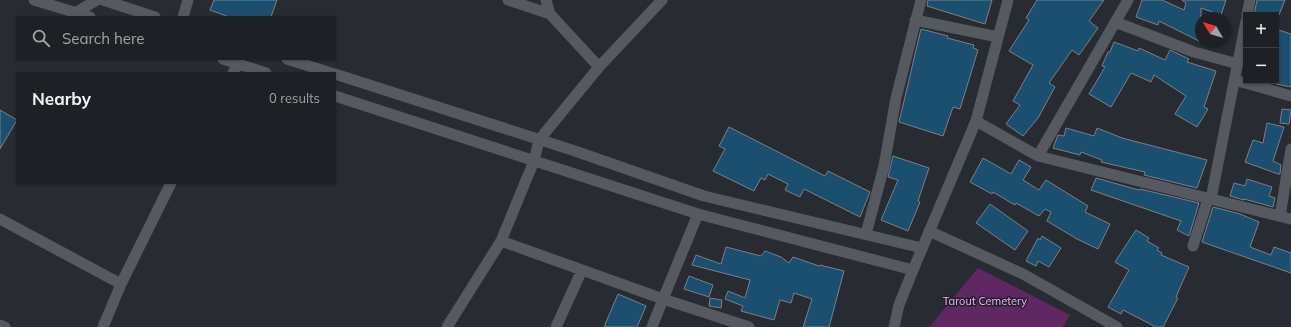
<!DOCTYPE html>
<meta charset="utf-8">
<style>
:root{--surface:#1f2026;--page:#27282e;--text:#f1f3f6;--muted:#a1a3a7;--line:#3c3e43}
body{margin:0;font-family:Mulish,sans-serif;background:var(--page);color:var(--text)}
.controls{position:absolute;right:12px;top:12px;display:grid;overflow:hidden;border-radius:0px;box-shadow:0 1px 3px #0004}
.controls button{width:36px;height:36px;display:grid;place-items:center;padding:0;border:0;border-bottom:1px solid var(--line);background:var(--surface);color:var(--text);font:20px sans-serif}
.compass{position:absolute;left:1195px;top:12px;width:36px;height:36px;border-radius:50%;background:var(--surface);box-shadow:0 1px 3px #0004;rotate:308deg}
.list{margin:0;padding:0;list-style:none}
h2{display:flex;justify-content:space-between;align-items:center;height:52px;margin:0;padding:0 16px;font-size:17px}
h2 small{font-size:13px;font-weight:400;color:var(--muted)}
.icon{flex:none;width:22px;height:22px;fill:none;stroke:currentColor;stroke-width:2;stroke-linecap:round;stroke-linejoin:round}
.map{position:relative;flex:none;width:1291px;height:327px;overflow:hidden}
.search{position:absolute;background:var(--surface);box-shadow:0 1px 3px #0004;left:16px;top:16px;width:320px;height:44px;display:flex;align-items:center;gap:10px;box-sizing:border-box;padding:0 14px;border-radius:0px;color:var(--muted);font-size:15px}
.panel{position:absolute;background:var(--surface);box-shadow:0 1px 3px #0004;left:16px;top:72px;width:320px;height:112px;border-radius:0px}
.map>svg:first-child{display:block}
.green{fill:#602862}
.building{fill:#1b4f6f;stroke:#798186}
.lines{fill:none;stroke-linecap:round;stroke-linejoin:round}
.street{stroke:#565960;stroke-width:11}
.labels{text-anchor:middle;stroke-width:3;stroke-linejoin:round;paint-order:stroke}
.park-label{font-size:11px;fill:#f9b0fa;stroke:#1f2228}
</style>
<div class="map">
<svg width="1291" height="327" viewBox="0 0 1291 327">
<rect width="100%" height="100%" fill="#292b32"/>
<path class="green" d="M978,268l92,47 -7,12h-134z"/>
<path class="building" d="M214,0h63l-6,17h-42l-19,-7z
M928,0h64l-7,24 -58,-18z
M1037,0h67l-15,21 9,7 -19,27 -7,-5 -23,33 6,4 -17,31 -15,18 -17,-12 14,-19 -7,-4 20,-36 -24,-14 20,-31 -3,-2z
M1142,0h20l22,10 2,-7 -4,-3h44l-5,15 -20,-7v34l-42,-21 -1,4 -22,-8z
M1257,0h28l-6,15h-25z
M921,29l27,7 -1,2 27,7 -1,3 5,2 -18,59 -7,-2 -10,29 -44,-14z
M1276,29l15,5v53l-15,-3z
M1114,42l24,9 1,-3 26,12 5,-10 19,9 -2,3 29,9 -12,36 4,2 -11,18 -22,-13 11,-18 -32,-21 -3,7 -20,-9 -20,34 -22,-13 16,-27 -3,-1 6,-14h2z
M1282,109l9,1 -2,14 -9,-1z
M0,110l17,10 -17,29z
M1267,123l17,4 -11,34 8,4 -1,9h-2l-33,-12 8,-22 10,3z
M729,127l96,49 3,-5 42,21 -10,25 -56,-28 -4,8 -15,-7 3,-6 -20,-10 -3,6 -4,-2 -7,13 -41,-20 12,-22 -6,-3z
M1066,128l28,8 3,-8 25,10 85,22 -10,28 -53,-13 1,-3 -44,-10 1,-2 -21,-8 -1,3 -27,-7 5,-13 6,1z
M893,156l36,12 -11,33 2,1 -12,29 -27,-11 17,-40 -10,-3z
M983,158l28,16 8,-14 12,7 -8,13 16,10 7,-10 42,26 -3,6 25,12 -12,25 -21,-10 -30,-18 4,-9 -6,-3 -6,7 -23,-13 -1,2 -22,-13 -1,2 -22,-12z
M1096,178l43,12 1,-1 59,14 -10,33 -12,-6 4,-9 -90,-31z
M1247,179l25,8 -3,9 6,2 -2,9 -29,-8v1l-14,-4 4,-13 11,3z
M990,204l38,27 -13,19 -39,-27z
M1213,207l27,7 19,8 -9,25 21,8 3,-8 17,6v20l-89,-31z
M1136,230l13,8 -2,3 12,7 -2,2 5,3 -1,2 28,12 -13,30 2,1 -15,29h-7l-33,-17 -2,4 -13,-7 21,-37 -14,-8z
M1042,236l19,12 -12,19 -11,-6 -2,5 -10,-5 12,-23 2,2z
M726,247l35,9 4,-5 16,6 8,6 4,-6 26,9 1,-1 24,6 -15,56h-26l9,-28 -18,-6 -3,10 -11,-3 -6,20 -33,-9 2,-5 -18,-7 3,-8 17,7 5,-18 -58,-15 4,-10 25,9z
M689,276l24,9 -4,12 -25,-8z
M618,294l28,12 -9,21h-33z
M710,298l12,2 -1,8 -12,-2z"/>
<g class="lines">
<path class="street" d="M34,0l56,17
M103,0l52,17
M508,0l42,14
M546,0l4,14 49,53
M75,13l22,-13
M1247,15l3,-15
M183,17l5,-17
M915,20l83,17
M1115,22l79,30 44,12
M223,59l43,14
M287,59l44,14
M233,73l5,-9
M335,74l240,77 129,45 218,52
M1235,80l56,16
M335,96l363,118 215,56
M976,121l62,35 253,63
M1038,156l90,-156
M1211,199l35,-178
M1280,216l11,-67
M0,219l121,65
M929,231l94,43 94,53
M866,234l18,-68 12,-68 25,-98
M501,241l162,58 35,-85
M1193,246l15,-47
M0,325l5,2
M103,327l18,-43 50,-101
M447,327l54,-86 33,-80 5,-21 60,-73 63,-67
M556,327l26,-57
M652,327l11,-28 86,28
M894,327l5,-22 14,-35 63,-149 32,-121"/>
</g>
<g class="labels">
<g class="park-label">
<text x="985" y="305">Tarout Cemetery</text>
</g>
</g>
</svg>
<div class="controls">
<button>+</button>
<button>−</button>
</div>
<svg class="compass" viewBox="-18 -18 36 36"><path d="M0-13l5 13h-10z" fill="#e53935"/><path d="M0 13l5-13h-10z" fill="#a1a3a7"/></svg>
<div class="search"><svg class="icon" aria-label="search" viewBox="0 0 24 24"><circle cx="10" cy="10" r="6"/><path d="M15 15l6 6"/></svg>Search here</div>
<section class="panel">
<h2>Nearby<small>0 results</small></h2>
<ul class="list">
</ul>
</section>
</div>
